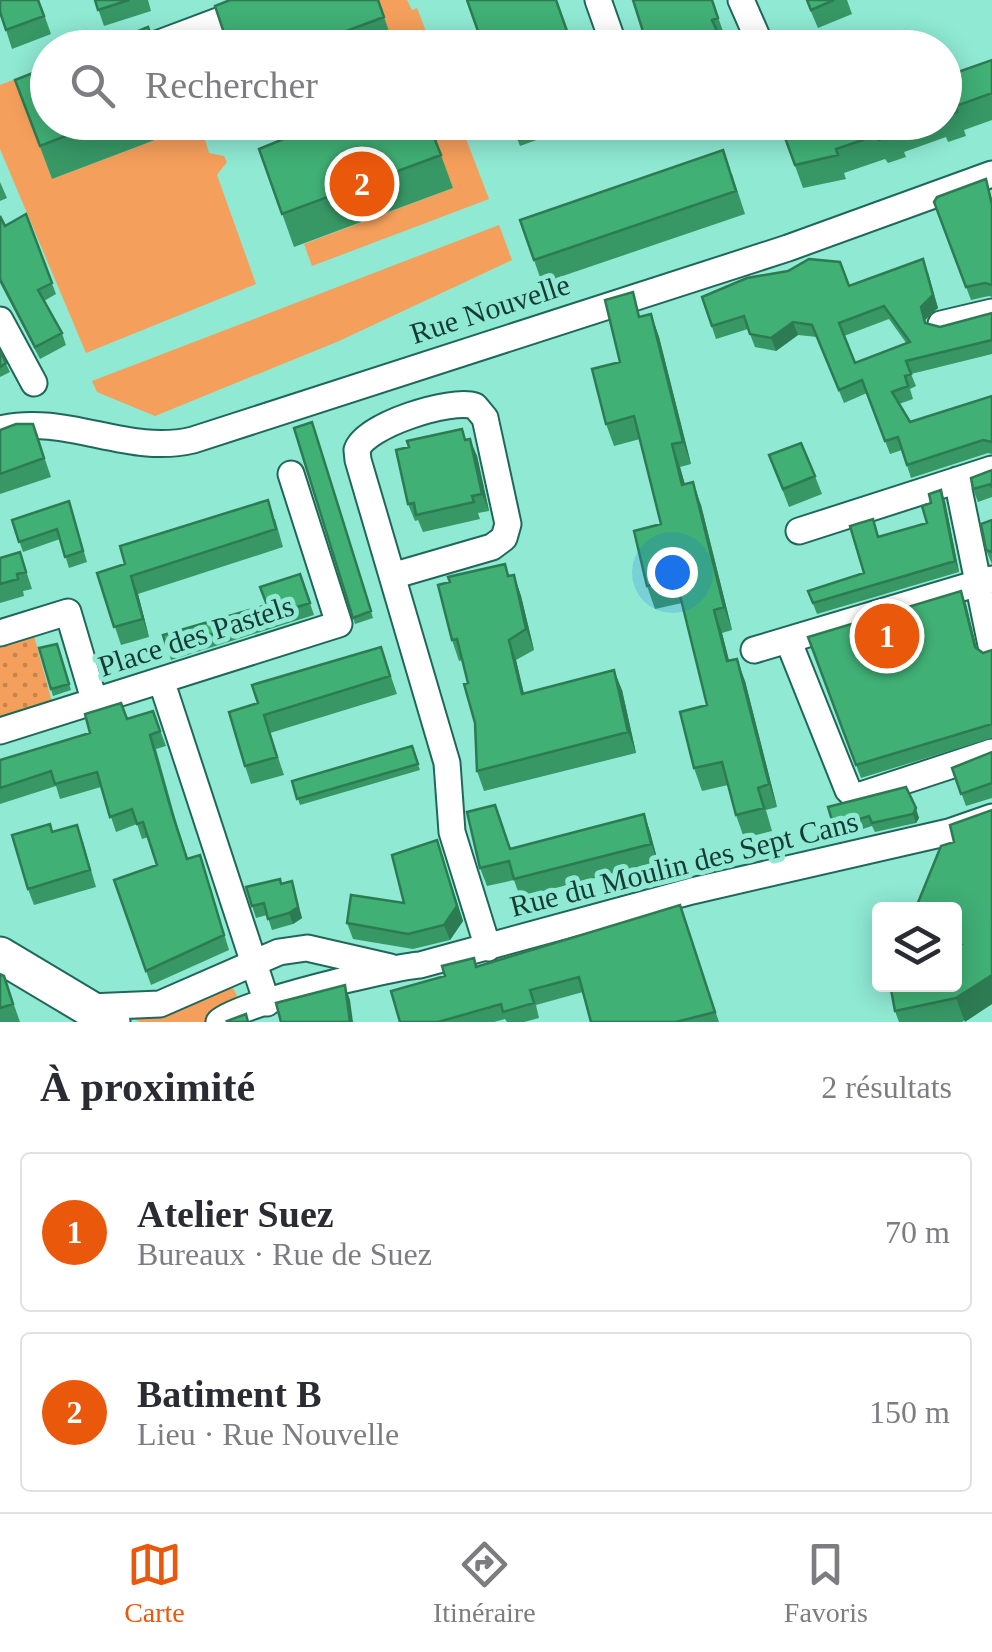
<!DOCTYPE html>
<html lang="fr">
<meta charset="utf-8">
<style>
:root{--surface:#fff;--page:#f2f2f3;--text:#2b2b33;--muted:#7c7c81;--line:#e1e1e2;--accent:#ea580c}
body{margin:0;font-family:"Times New Roman",serif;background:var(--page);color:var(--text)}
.controls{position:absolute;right:30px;bottom:30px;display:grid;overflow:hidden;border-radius:10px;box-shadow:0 5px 25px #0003}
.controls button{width:90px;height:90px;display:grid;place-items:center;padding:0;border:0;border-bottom:2px solid var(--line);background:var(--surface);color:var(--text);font:50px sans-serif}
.you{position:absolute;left:672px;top:572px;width:35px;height:35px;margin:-25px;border:8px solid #fff;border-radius:50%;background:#1a73e8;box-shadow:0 0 0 15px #1a73e833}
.badge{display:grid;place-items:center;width:65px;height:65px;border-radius:50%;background:var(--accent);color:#fff;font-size:32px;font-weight:700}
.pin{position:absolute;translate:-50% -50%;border:5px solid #fff;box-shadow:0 2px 10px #0006}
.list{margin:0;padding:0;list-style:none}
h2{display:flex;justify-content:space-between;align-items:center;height:130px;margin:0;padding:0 40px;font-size:42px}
h2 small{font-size:32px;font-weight:400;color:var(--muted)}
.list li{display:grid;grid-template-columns:65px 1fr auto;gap:30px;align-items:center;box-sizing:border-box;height:160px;margin:0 20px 20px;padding:0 20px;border:2px solid var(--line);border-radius:10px}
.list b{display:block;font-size:38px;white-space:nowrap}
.list p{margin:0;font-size:32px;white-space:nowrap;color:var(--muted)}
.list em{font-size:32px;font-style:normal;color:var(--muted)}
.icon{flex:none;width:55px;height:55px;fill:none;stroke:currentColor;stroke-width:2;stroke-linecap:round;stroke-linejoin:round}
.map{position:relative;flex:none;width:992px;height:1022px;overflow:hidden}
.search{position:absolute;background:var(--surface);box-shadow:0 5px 25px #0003;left:30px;right:30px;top:30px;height:110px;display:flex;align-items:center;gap:25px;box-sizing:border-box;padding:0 35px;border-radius:55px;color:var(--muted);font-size:38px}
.sheet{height:490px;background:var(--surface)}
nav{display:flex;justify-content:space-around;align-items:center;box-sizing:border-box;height:140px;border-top:2px solid var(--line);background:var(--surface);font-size:28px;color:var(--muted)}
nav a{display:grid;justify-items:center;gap:5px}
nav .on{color:var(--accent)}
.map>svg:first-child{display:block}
.grass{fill:#f59f5c}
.garden{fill:url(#garden-dots)}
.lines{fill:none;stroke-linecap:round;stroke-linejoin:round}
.street-casing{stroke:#206759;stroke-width:29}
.secondary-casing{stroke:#206759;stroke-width:39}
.street{stroke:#fff;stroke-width:25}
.secondary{stroke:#fff;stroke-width:35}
.wall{fill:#379765;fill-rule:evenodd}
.shaded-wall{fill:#2d7b52}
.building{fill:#40b075;stroke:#2d7b52;stroke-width:2.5;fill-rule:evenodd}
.labels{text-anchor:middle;stroke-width:10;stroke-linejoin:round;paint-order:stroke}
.street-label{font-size:30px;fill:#153b33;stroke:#8fe9d3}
</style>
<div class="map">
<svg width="992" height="1022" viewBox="0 0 992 1022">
<defs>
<pattern id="garden-dots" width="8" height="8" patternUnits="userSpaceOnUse" patternTransform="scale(2.5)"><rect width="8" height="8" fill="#f59f5c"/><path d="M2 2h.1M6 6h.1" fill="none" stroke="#c5834d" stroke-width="1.8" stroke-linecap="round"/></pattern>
</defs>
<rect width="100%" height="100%" fill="#8fe9d3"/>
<path class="grass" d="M377,0h30l5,10 5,-2 15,39h-37z
M47,67l-19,45 24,67 148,-56 9,30 15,3 3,6 -10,13 39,109 -170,69 -86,-204v-64z
M426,123h34l29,76 -177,67 -8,-22 149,-56z
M499,225l13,35 -173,81 -184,75 -58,-24 -5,-11z
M230,982l8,16 -31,24h-67l-16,-9z"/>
<path class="garden" d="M33,632l20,74 -53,16v-80z"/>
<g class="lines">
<defs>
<path id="street" d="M598,0l17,48
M741,0l21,48
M146,48l128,-48
M0,320l34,63
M941,324l51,-12
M0,429c67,-16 127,27 193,11l595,-192 204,-74
M957,480l35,170
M799,531l193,-62
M392,576l100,-29 12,-9 4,-14 -23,-106 -10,-12c-24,-8 -110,19 -118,44l1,10 89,303 5,69 36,116
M0,633l68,-21 27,91
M788,640l60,150 7,7 137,-45
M754,650l238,-71
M162,683l105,320
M0,731l339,-107 -48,-150
M89,1007l71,-3 119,-52 28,-4 83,19
M219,1022c18,-18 172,-55 201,-57l272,-74 257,-59 43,-15"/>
<path id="secondary" d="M0,955l112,67"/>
</defs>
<use href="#street" class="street-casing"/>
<use href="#secondary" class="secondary-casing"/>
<use href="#street" class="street"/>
<use href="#secondary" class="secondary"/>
</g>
<path class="wall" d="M39,0l12,34 -39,15 -6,-19z
M95,0h53l3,11 -47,15z
M378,0l17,48h-166z
M712,0l12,34 -6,2 4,12 -74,-1z
M806,0h41l5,14 -34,14z
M992,60v60l-28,10 2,6 -18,6 -2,-5 -42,15 2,5 -18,6 -3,-4 -41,14 2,6 -43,9 -19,-53 36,-13h124v-45z
M15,80l33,42h134l2,7 -132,50z
M511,122h75l-66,24z
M259,149l182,6 12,33 -159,59z
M732,174l13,40 -203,69 -22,-63z
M986,179l6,20v98l-3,-1 -18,4 -37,-98z
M0,182l7,16 -7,3z
M26,214l30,80 -12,7 18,32 4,12 -26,14 -40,-76v-67l5,10z
M928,272l10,36 -13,12 1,3 14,4 52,-14v41l-81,20 5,12 -6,3 3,10 -14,5 11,18 82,-26v58l-4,-1 -77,25 -9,-28 -12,4 -23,-61 -23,10 -27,-66 -19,-2 -22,16 -21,-4 -7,-18 -32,10 -14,-42 147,-11zM889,319l18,25 -52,19 -11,-27z
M651,314l8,23 32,127 -11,3 5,17 16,21 31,125 -10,3 7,28 16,20 32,126 -11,3 6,21 -28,7 -8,-23 -8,-30 -26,6 -8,-23 13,-63 -25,-102 -27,6 -8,-23 14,-62 -21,-85 -26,7 -8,-22 35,-107z
M0,351l10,21 -10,5z
M312,422l61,196 -18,6 -61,-196z
M33,424l18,53 -51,17v-64z
M466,440l11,16 12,55 -11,2 2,6 -57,13 -5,-12 -3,1 -7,-17z
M769,455l46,21 7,18 -33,13z
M992,470v27l-14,5 -5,-13z
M69,501l18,61 -18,6 -9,-29 -37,13 -11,-32z
M945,501l14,71 -142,42 -9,-23 56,-18 15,-36 48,-14z
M275,519l8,28 -145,47 11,43 -28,8 -24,-72z
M992,520v44l-6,-14z
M20,552l12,37 -9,2 1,5 -24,7v-45z
M505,564l4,12 5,-1 7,21 13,54 -18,10 8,34 98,-4 14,63 -152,38 -7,-20 -2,-48 -7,-40 -6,-23 -3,1 -7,-21z
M300,574l14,41 -143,45 -8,-25 104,-30z
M966,604l11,44 6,5 9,-3v88l-131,40 -53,-141z
M57,644l14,46 -18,6 -14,-48z
M381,647l16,47 -127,39 14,42 -33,9 -6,-18 13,-63z
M153,711l13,35 -10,3 22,79 10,31 12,-4 29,95 -78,35 -37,-105 43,-15 -9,-28 -6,2 -5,-15 -21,8 -15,-45 -41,12 -4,-13 -56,18v-44l90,-27z
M412,746l8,24 -120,35 -8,-24z
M992,752v46l-26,8 -14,-38z
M906,787l13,31 -3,5 -41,9 -3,-6 -34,11 -10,-30z
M992,810v194l-30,18h-63l-4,-11 59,-27v-142z
M644,814l6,18 8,30 -138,35 -6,-17 -27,6 -7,-18 30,-19z
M53,832l30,10 13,45 -62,18 -6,-16z
M442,855l21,66 -13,19 -37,9 -60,-10 -6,-16 57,-20z
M292,881l10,37 -9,6 -21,6 -5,-15 -11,3 -4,-12 29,-22z
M680,905l39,117h-128l-8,-30 -47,13 3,13 -15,4h-17l-2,-3 -11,3h-94l45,-46z
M0,974l4,2 16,46h-20z"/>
<path class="shaded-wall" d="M923,259l15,49 -13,12 5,16 -9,-29z
M651,314l8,23 32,127 -8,-22z
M793,322l5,13 -22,16 -5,-13z
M470,439l7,17 12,55 -7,-17z
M672,444l8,23 11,40 -9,-22z
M693,482l8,23 31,125 -8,-23z
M941,490l4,11 14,71 -4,-11z
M514,575l7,21 13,54 -8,-21z
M131,576l7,18 11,43 -6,-18z
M961,591l5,13 13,56 -4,-13z
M714,610l8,23 13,51 -8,-23z
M509,640l7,20 13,55 -7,-21z
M737,659l8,22 32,126 -8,-23z
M614,670l8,20 14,63 -8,-21z
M916,808l3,10 -3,5 -3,-9z
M644,814l6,18 8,30 -7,-18z
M437,840l26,81 -13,19 -6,-15z
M292,881l10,37 -9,6 -4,-11z
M992,975v29l-27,18 -9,-24z
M345,985l5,15 3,22h-3z"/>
<path class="building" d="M0,0h38l6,16 -38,14 -6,-18z
M95,0h34l-31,10z
M230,0h148l6,17 -83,31h-72l-14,-42z
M467,0h89l17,48h-89z
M633,0h79l6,18 -6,2 5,11 -42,17h-21l-1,-3 -5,2z
M807,0h27l-23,10z
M148,27l7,21h-58z
M992,60v33l-36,13 1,6 -13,5v-40z
M48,67v55h54l-62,24 -25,-66z
M325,122h103l13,33 -159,59 -23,-65z
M511,122h21l-19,7z
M820,122h92l-16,6 1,5 -18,7 -2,-5 -41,14 2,6 -43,10 -11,-30z
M723,150l13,41 -202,69 -14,-40z
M986,179l6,26v80l-7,-2 -19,4 -32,-85 3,-5z
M26,214l26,69 -14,7 24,43 -27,14 -35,-68v-63l5,10z
M809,259l31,3 9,24 74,-27 10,36 -12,12 4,16 15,4 52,-14v27l-86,21 5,13 -6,2 3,10 -16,6 18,30 82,-26v46l-9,-2 -76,25 -9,-28 -13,4 -23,-61 -23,10 -27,-65 -19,-3 -22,16 -21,-4 -6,-18 -32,10 -10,-29 45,-19 41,-7zM884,306l26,36 -55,21 -16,-40z
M633,292l6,25 12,-3 32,128 -11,2 10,41 11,-3 31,125 -10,3 13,51 10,-2 32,125 -11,4 6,20 -28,7 -14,-53 -28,6 -14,-56 27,-7 -31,-126 -29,7 -13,-55 27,-7 -27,-108 -28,8 -14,-55 28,-7 -15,-62z
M0,351l6,12 -6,4z
M312,422l59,189 -18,7 -59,-190z
M16,424h17l11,34 -44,16v-44z
M462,429l3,11 5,-1 12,55 -10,2 2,6 -58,13 -2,-12 -6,1 -12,-54 13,-3 -2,-6z
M801,443l14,33 -32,13 -14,-34z
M992,470v18l-1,-4 -18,5 -2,-11z
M941,490l14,71 -142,42 -5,-12 56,-18 -14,-47 23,-7 5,18 49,-14 -5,-17 9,-3 -2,-9z
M268,500l8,29 -145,47 12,43 -29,8 -17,-54 28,-9 -5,-18z
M69,501l14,50 -18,6 -8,-28 -38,13 -7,-22z
M992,520v32l-6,-2 -5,-26z
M20,552l6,20 -9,2 1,5 -18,5v-26z
M505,564l3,12 6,-1 12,54 -17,11 13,54 92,-24 14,62 -151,39 -2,-48 -11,-39 4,-1 -11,-44 -5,1 -14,-55 12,-3 -2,-5z
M300,574l10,29 -143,45 -4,-13 104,-30 -7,-18z
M961,591l14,56 8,6 9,-3v74l-136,41 -48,-128z
M57,644l12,40 -18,5 -12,-41z
M381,647l9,29 -126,39 13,42 -32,9 -16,-54 29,-9 -6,-18z
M121,703l6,16 26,-8 7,20 -10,4 22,78 15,46 13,-4 24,80 -78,36 -32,-91 43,-15 -14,-43 -6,2 -5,-15 -22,8 -13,-45 -42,12 -4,-13 -51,17v-28l90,-27 -5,-19z
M412,746l6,18 -121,35 -5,-18z
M992,752v31l-31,11 -9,-26z
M906,787l10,21 -3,6 -41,9 -3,-7 -35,11 -6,-20z
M495,805l15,44 134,-35 7,30 -137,35 -5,-18 -29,7 -13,-56z
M992,810v165l-36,23 -61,13 -5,-27h64v-39l6,-1 -6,-3v-31h-39l26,-64 13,-4 -4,-17z
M50,824l2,8 25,-7 13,45 -62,19 -16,-54z
M437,840l20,66 -13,19 -36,9 -61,-11 4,-28 53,8 -12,-48z
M280,879l1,5 11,-3 6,26 -9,6 -21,6 -4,-16 -12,3 -6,-19z
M680,905l35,107 -39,10h-85l-12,-45 -49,13 4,13 -31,9 -2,-8 -63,18h-38l-9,-31 54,-15 -3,-10 32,-8 2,9z
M0,974l4,2 9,28 -13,4z
M345,985l5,37h-69l-5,-19z
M246,1014l2,8h-20l-1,-1z"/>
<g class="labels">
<g class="street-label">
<text transform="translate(490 309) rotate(-18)" y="10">Rue Nouvelle</text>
<text transform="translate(196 636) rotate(-18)" y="10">Place des Pastels</text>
<text transform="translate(684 864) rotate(-14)" y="10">Rue du Moulin des Sept Cans</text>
</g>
</g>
</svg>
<div class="controls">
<button><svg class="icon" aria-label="layers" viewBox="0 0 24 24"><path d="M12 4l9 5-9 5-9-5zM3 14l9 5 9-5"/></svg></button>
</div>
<div class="you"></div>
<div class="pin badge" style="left:887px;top:636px">1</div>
<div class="pin badge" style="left:362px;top:184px">2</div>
<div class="search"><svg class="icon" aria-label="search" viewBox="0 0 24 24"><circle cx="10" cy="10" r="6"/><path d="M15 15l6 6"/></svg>Rechercher</div>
</div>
<section class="sheet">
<h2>À proximité<small>2 résultats</small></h2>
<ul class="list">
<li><span class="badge">1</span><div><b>Atelier Suez</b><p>Bureaux · Rue de Suez</p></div><em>70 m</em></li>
<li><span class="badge">2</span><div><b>Batiment B</b><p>Lieu · Rue Nouvelle</p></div><em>150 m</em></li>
</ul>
</section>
<nav>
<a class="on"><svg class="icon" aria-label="map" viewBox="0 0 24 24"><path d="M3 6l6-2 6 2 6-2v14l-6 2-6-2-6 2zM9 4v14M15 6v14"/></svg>Carte</a>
<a><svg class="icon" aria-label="directions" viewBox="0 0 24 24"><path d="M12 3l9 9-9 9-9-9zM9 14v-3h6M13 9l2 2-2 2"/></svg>Itinéraire</a>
<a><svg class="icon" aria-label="saved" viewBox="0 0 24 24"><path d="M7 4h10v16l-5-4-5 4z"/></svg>Favoris</a>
</nav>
